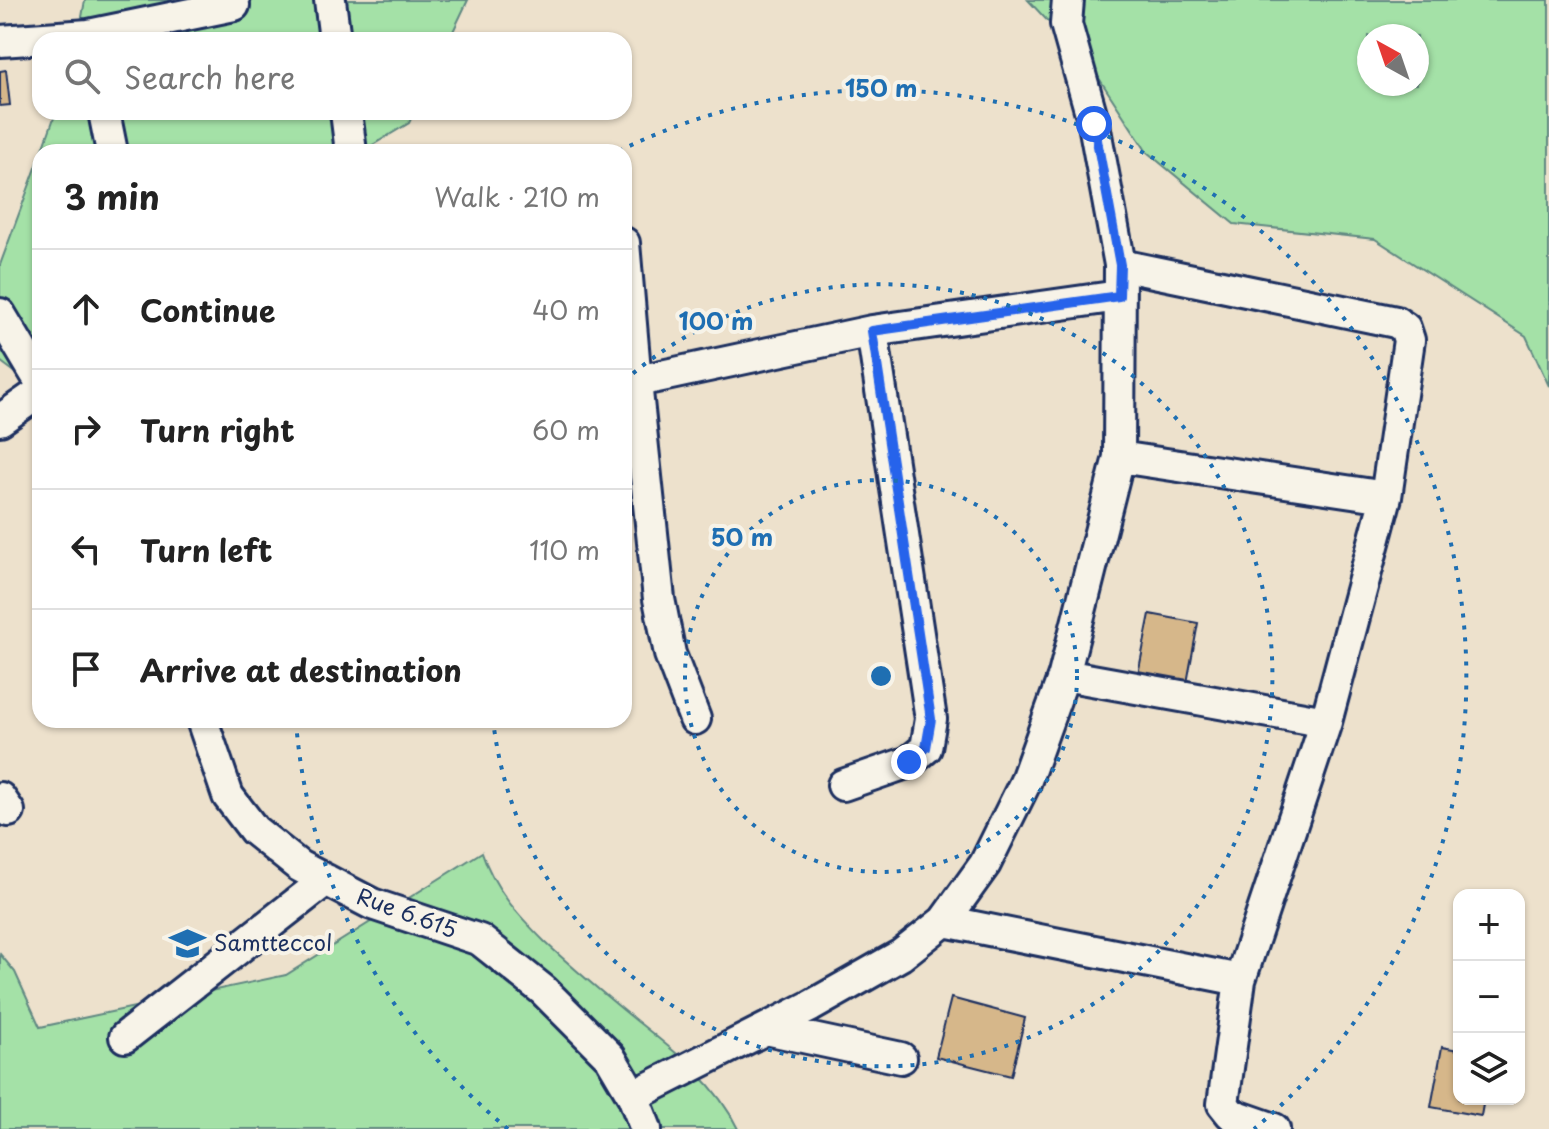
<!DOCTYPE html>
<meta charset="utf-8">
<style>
:root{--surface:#fff;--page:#f2f2f2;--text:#222;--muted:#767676;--line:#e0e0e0}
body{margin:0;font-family:"Playpen Sans",sans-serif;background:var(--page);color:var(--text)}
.controls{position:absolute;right:24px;bottom:24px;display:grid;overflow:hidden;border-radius:16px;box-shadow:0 2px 6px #0004}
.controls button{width:72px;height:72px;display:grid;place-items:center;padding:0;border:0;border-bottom:2px solid var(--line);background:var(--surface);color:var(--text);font:40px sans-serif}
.compass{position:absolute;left:1357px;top:24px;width:72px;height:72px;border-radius:50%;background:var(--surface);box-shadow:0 2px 6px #0004;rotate:320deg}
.stop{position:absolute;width:24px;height:24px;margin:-18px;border:6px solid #2563eb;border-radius:50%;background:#fff}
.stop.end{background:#2563eb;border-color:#fff;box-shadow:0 2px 8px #0008}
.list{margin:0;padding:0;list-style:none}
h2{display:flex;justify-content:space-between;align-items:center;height:104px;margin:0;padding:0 32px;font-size:34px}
h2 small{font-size:26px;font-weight:400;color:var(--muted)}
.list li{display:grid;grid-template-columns:52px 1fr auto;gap:24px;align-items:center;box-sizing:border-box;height:120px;padding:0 32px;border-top:2px solid var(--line)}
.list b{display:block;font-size:30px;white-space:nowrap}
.list em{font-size:26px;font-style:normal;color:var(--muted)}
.icon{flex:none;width:44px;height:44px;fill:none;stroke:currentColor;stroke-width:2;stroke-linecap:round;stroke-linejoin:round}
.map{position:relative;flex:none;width:1549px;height:1129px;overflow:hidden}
.search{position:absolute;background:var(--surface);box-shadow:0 2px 6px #0004;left:32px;top:32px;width:600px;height:88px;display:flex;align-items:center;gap:20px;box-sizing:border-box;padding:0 28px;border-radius:24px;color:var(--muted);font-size:30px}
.panel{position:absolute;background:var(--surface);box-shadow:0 2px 6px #0004;left:32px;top:144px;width:600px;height:584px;border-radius:24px}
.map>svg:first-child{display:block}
.green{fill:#a4e1a7;stroke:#608882;stroke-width:2;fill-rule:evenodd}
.building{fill:#d6b78a;stroke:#1b2f5e;stroke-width:2}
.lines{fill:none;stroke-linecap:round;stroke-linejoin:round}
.minor-casing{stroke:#1b2f5e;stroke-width:36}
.minor{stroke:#f7f3e8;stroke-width:30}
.route{stroke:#2563eb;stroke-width:10}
.ring{fill:none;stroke:#1f6fb2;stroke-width:4;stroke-dasharray:4 8}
.labels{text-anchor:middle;stroke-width:8;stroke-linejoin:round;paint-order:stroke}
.street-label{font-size:22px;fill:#1b2f5e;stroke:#f7f3e8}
.poi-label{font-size:22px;fill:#1b2f5e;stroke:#f7f3e8;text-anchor:start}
.centre{fill:#1f6fb2;stroke:#f7f3e8;stroke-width:4}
.ring-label{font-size:24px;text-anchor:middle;font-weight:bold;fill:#1f6fb2;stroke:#f7f3e8;stroke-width:8;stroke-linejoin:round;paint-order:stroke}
</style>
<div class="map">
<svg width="1549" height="1129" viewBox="0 0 1549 1129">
<rect width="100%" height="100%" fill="#ede1cc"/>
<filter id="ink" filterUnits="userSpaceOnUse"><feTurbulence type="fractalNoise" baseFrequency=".0125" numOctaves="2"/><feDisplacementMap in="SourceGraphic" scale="16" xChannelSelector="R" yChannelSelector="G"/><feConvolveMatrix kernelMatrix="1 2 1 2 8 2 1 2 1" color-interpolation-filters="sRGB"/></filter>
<g filter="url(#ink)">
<path class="green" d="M85,0h383l-19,40h-371z
M1028,0h521v386l-23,-50 -151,-97 -141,-15 -87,-72 -52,-80zM1369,36h48v48h-48z
M56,112h358l-5,11 -48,29h-319z
M40,157v234l-40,-30v-96z
M482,852c12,37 36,63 63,90 30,28 61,54 93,80 39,31 78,61 100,107h-738v-175l15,18 25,55 246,-52z"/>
<path class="building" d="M6,70l4,35 -10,1v-35z
M1150,614l48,9 -13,71 -49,-10z
M951,998l74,20 -14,58 -75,-19z
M1442,1047l17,3v49h25l-3,17 -50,-9z"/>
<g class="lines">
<defs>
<path id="minor" d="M330,0l5,40
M0,41l89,-6 145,-30
M104,112l8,40
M346,112l5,40
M624,243l12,139 23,217 11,55 25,65
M1120,265l276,57 9,6 4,12 -23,157 -60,225 -86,258 -17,124 8,10 43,15
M0,314l40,67
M624,384l248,-53 247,-35
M0,420l40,-28
M1119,457l267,40
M1064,675l262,47
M202,720l26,76 26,34 45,36 73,38 108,36 63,50 67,67 23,39 13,33
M843,785l66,-23 17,-14 5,-29 -59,-388
M0,798l9,13
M944,921l296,59
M766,1029l135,29
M125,1037l201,-157
M633,1096l178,-90 90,-51 43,-34 41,-57 40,-81 39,-108 55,-218 1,-192 -26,-141 -28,-100 2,-24"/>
</defs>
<use href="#minor" class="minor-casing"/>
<use href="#minor" class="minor"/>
</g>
</g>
<g class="lines" filter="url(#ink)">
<path class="route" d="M909,762l17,-14 5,-29 -59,-388 247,-35 1,-31 -26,-141"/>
</g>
<g class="ring">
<circle cx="881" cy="676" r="196"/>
<path d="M624 381A391 391 0 1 1 493 720"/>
<path d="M508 1129A587 587 0 0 1 296 722M619 151A587 587 0 0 1 1254 1129"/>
</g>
<defs>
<symbol id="school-bare" viewBox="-9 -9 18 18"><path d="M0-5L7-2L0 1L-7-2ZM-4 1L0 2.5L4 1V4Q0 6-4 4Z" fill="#1f6fb2" stroke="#f7f3e8" stroke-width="2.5" paint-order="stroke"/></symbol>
</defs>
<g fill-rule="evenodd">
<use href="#school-bare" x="162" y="918" width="51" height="51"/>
</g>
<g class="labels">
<g class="street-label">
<text transform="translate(407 913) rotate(20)" y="8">Rue 6.615</text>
</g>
<g class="poi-label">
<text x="214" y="951">Samtteccol</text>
</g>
</g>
<circle cx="881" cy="676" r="12" class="centre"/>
<g class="ring-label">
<text x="881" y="97">150 m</text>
<text x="716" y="330">100 m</text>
<text x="742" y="546">50 m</text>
</g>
</svg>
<div class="controls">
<button>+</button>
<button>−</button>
<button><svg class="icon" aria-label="layers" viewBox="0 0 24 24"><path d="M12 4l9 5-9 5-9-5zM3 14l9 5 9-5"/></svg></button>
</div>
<svg class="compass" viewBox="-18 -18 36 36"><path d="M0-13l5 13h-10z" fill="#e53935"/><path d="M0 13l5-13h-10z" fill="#767676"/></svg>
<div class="stop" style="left:1094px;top:124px"></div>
<div class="stop end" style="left:909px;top:762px"></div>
<div class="search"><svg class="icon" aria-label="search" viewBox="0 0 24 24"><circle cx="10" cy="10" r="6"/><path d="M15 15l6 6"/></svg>Search here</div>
<section class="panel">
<h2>3 min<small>Walk · 210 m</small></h2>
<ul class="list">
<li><svg class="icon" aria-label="ahead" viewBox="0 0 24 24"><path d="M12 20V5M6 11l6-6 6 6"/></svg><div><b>Continue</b></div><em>40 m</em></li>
<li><svg class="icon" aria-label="right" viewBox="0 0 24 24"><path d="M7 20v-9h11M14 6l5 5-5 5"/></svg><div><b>Turn right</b></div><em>60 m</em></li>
<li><svg class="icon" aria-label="left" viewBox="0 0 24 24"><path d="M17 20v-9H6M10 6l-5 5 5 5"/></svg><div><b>Turn left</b></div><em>110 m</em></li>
<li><svg class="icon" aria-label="arrive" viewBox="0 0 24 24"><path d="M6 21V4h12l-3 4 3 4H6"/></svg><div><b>Arrive at destination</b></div></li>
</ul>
</section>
</div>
